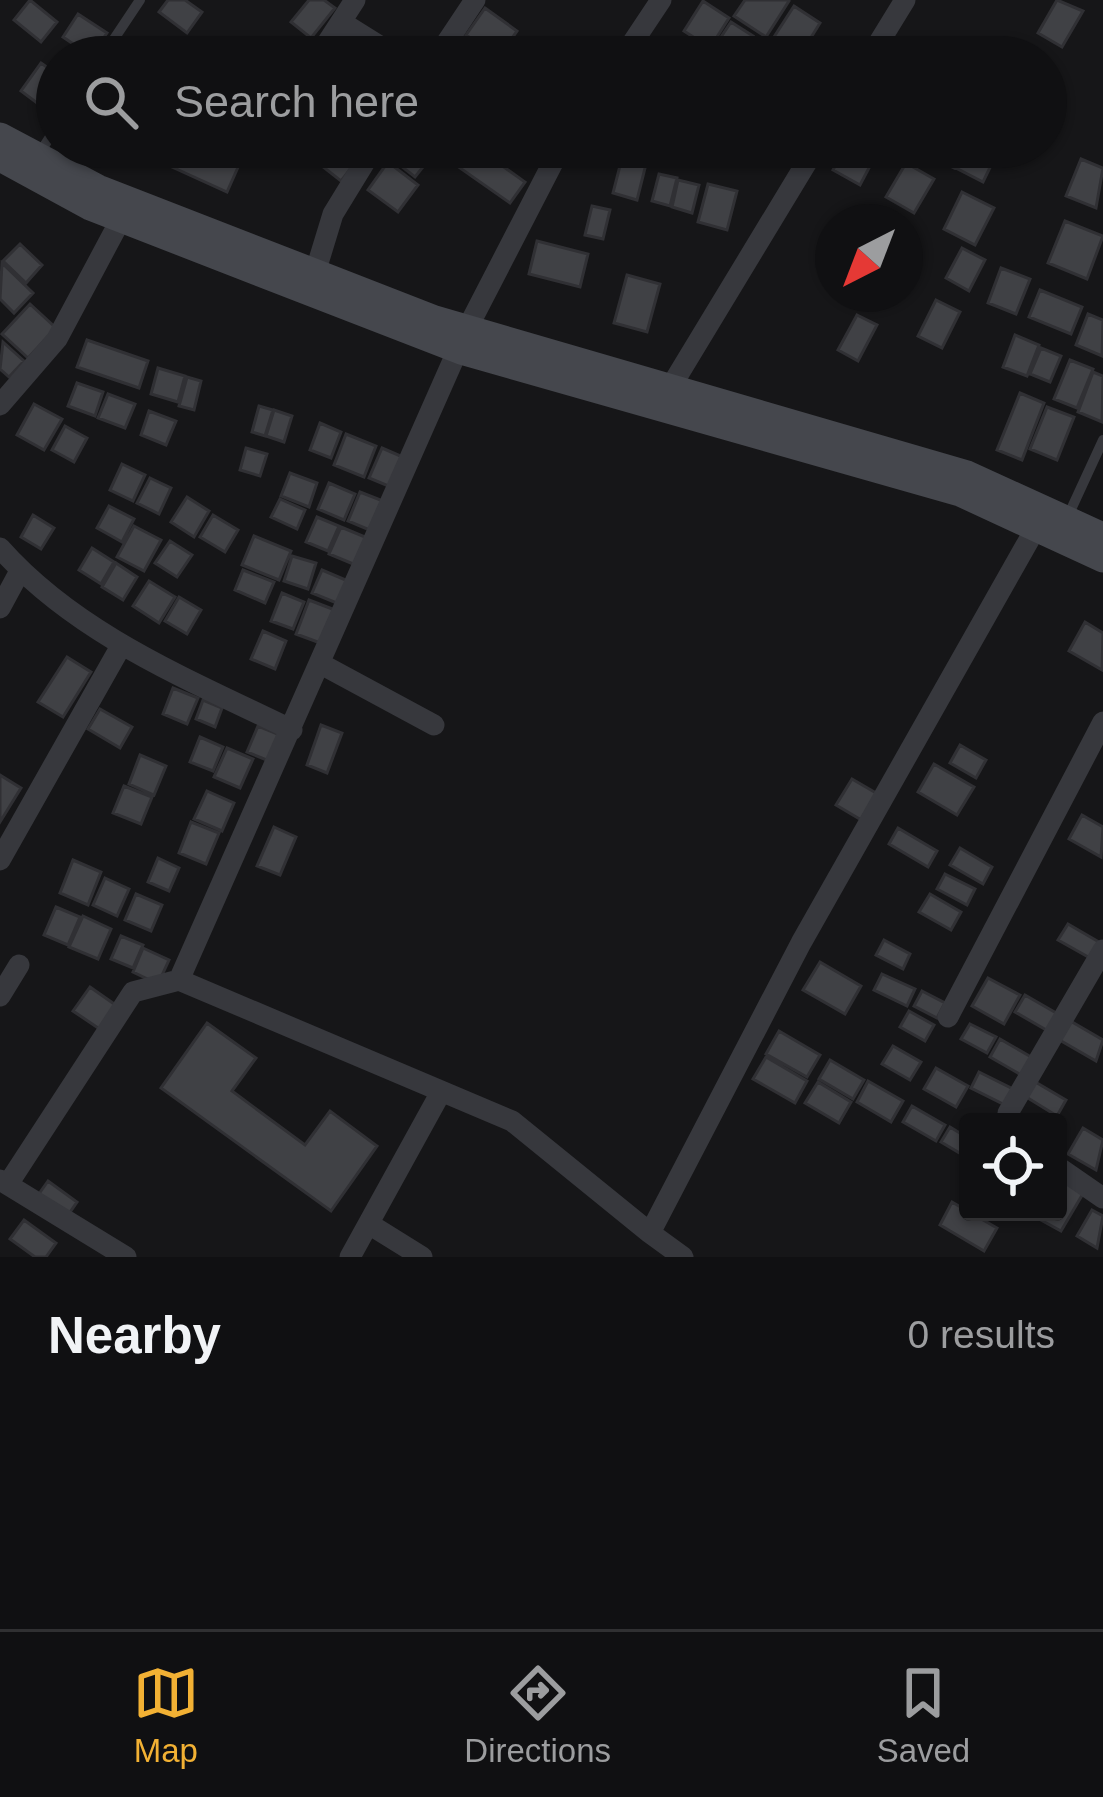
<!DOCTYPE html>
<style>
:root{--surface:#101012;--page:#1e1e20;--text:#f1f3f6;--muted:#9c9d9f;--line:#303032;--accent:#f2b134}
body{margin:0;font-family:Helvetica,sans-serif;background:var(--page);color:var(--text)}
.controls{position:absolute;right:36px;bottom:36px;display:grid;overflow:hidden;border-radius:12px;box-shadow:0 3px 9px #0004}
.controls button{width:108px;height:108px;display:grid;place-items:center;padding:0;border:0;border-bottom:3px solid var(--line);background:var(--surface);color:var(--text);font:60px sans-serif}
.compass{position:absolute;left:815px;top:204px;width:108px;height:108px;border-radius:50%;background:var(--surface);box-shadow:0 3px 9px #0004;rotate:222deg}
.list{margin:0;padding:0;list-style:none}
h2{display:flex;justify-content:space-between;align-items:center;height:156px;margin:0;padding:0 48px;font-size:51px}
h2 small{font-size:39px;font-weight:400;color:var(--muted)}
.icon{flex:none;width:66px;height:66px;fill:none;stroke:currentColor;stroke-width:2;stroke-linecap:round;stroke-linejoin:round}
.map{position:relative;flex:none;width:1103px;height:1257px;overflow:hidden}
.search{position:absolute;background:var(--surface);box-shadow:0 3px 9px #0004;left:36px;right:36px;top:36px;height:132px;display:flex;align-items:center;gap:30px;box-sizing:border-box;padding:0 42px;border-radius:66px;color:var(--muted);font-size:45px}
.sheet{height:372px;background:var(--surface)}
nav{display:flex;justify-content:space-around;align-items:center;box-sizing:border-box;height:168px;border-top:3px solid var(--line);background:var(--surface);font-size:33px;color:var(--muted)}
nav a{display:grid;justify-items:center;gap:6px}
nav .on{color:var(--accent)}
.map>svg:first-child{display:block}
.building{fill:#404145;stroke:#303034;stroke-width:3}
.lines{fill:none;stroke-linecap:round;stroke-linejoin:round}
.lane{stroke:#37383d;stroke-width:10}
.street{stroke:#37383d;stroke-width:21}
.secondary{stroke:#45474d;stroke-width:27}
</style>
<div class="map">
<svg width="1103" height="1257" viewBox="0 0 1103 1257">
<rect width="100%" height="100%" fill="#161618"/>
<path class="building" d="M30,0l27,22 -16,20 -27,-22z
M168,0h17l17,12 -15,21 -28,-21z
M309,0h15l11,8 -24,30 -20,-16z
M745,0h43l1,1 -23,36 -32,-21z
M1057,0l26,11 -21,36 -24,-14z
M703,1l26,17 -19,30 -26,-17z
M794,6l26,17 -21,34 -27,-17z
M485,8l32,23 -18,26 -33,-22z
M78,14l29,19 -16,23 -28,-19z
M731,22l22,14 -14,21 -26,-8z
M467,38l26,19h-39z
M41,63l16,11 -1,43 -35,-26z
M128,147h119l-20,45z
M322,147h25l13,10 -19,24 -28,-22z
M394,147h45l-24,30 -28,-22z
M460,147h16l49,35 -15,21 -60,-42z
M845,147l34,2 -19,36 -27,-15z
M933,147h31l-10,21 -25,-13z
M966,147h34l-17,35 -27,-14z
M623,154l24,6 -10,40 -24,-7z
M1081,159l22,9 -7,40 -30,-12z
M388,162l30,23 -20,27 -30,-22z
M906,163l28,16 -20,34 -28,-16z
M659,174l18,4 -7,28 -18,-5z
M678,180l21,5 -7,28 -20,-6z
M708,184l29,7 -10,39 -29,-8z
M962,192l32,16 -19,37 -31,-16z
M592,206l18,4 -7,29 -18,-4z
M1065,221l38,15 -16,43 -39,-16z
M537,241l51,13 -8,33 -51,-13z
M20,244l22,21 -16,18 -23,-22z
M962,248l23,12 -16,31 -23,-13z
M2,263l31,30 -19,20 -14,-14z
M1001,268l29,11 -14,35 -28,-11z
M627,275l33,9 -13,48 -33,-9z
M1040,290l42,17 -11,27 -42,-17z
M936,300l24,12 -18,36 -24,-12z
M30,304l26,24 -28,30 -26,-24z
M1088,314l15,6 -1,36 -26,-11z
M857,315l20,10 -19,36 -20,-11z
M1015,335l24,10 -12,31 -24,-9z
M87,340l61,21 -9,27 -62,-21z
M3,342l21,19 -15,16 -9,-8z
M1041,348l20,8 -11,26 -20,-8z
M1070,360l23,9 -16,39 -23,-9z
M158,368l27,8 -7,26 -27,-8z
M1093,372l10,4 -1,46 -24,-10z
M187,377l14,4 -7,29 -15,-4z
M77,383l26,9 -8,24 -27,-10z
M1020,393l24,10 -22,57 -25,-10z
M108,394l27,10 -10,24 -27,-10z
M34,404l28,15 -18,31 -27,-15z
M259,406l14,4 -8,26 -13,-4z
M1047,407l27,10 -17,43 -27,-11z
M274,410l18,6 -8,26 -18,-6z
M149,411l27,10 -10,24 -25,-10z
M320,423l21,9 -10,26 -21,-8z
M65,426l22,12 -13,24 -22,-12z
M346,434l30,12 -12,31 -30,-12z
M246,448l21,6 -7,22 -20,-6z
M382,448l28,12 -12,30 -29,-12z
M122,464l23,11 -12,26 -23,-11z
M290,473l27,10 -8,24 -28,-11z
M150,478l21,10 -12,26 -22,-11z
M329,483l26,11 -11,26 -26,-11z
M360,492l31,12 -12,30 -31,-13z
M187,497l22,14 -15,26 -23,-15z
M280,499l25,11 -8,19 -26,-12z
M109,506l25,13 -12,23 -25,-14z
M33,515l21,13 -13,21 -20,-12z
M213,515l25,15 -13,22 -25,-15z
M317,517l22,9 -11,25 -22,-9z
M134,526l27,14 -17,31 -27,-14z
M341,527l29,12 -12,27 -29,-12z
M254,536l37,15 -12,29 -37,-15z
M170,541l22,14 -15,22 -22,-14z
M92,548l22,14 -13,22 -22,-14z
M292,556l24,7 -8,26 -24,-8z
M116,563l21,14 -14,23 -21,-13z
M243,570l31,12 -9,21 -30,-13z
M322,570l31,13 -9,23 -32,-13z
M149,581l26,16 -16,26 -26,-17z
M282,593l22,9 -11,27 -22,-8z
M179,597l22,13 -14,24 -22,-13z
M309,600l26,10 -12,34 -27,-10z
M1085,622l18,11 -1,37 -33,-19z
M263,631l23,10 -11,28 -24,-10z
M67,657l24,15 -28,45 -25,-15z
M173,688l25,10 -11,26 -24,-10z
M203,700l19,8 -7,19 -19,-8z
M100,709l32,18 -12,21 -32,-19z
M321,725l21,8 -15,40 -20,-8z
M258,726l27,11 -11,26 -27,-11z
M200,737l23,10 -10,24 -23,-9z
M960,745l26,15 -10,18 -26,-15z
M227,748l26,11 -13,29 -26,-11z
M140,755l26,11 -12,29 -25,-11z
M934,764l40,23 -17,28 -39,-23z
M0,775l21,13 -21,34z
M852,779l31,18 -15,27 -32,-19z
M124,786l28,11 -11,27 -28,-11z
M207,791l27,12 -12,28 -28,-12z
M1082,815l21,12 -2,30 -32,-18z
M191,822l28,11 -13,31 -27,-11z
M274,827l22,10 -16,38 -23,-9z
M898,828l39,23 -9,16 -39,-23z
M960,848l32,19 -9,17 -33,-19z
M158,858l21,10 -10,23 -21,-9z
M73,860l28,12 -13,33 -28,-12z
M945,874l30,15 -8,16 -30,-16z
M105,878l24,11 -12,27 -24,-11z
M136,894l26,11 -11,26 -26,-11z
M930,894l31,18 -10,18 -32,-18z
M56,907l24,10 -12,28 -24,-10z
M83,916l28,13 -13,30 -29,-12z
M1068,924l31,18 -9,16 -32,-18z
M121,936l22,9 -10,23 -22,-9z
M884,940l26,14 -7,15 -27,-14z
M143,948l26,12 -11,24 -25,-12z
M820,962l41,24 -16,28 -42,-24z
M882,974l33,15 -8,17 -33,-16z
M988,978l32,17 -16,29 -32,-18z
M90,987l27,19 -16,24 -28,-19z
M922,991l23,12 -8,15 -23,-12z
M1025,995l33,19 -10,17 -33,-19z
M909,1011l25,14 -9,16 -25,-14z
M1067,1019l36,21 -7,21 -40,-23z
M207,1023l49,35 -24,33 73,54 25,-34 47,35 -46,65 -170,-123z
M970,1024l26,13 -9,16 -26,-14z
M779,1031l41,24 -13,22 -41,-23z
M1000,1039l33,19 -10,18 -33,-19z
M893,1046l28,16 -11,18 -28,-16z
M766,1057l41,24 -12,22 -42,-24z
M830,1060l34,20 -11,19 -34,-20z
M936,1068l32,18 -12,21 -32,-18z
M979,1072l36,18 -8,16 -36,-18z
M1032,1080l34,20 -9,16 -34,-21z
M868,1081l35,20 -12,21 -34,-20z
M818,1082l33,20 -12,21 -34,-20z
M912,1106l33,19 -9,16 -33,-19z
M950,1127l18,11v20l-27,-16z
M1083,1128l20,12 -7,30 -28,-16z
M1062,1180l22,12 -23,39 -22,-12 4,-7h15z
M48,1181l29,21 -11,16 -30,-20z
M952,1202l45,26 -13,23 -44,-26z
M1092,1210l11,6 -6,32 -20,-12z
M24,1220l32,23 -10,14h-11l-25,-18z"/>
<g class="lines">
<path class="lane" d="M102,57l38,-57
M39,154l18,-28
M1068,516l35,-76"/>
<path class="street" d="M341,22l56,35
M318,57l37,-57
M437,57l38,-57
M623,57l38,-57
M870,57l35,-57
M561,147l-94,182 -288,651 333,141 138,112
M315,273l18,-59 41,-67
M664,398l152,-251
M0,405l57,-66 64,-120
M0,548c77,87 190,132 292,182
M0,608l20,-37
M321,664l113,61
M0,860l121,-214
M0,996l19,-31
M948,1017l155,-295
M1008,1113l95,-163
M1058,1167l45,31
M0,1180l126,77
M8,1184l125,-192 46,-12
M369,1224l53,33
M350,1257l91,-165
M683,1257l-33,-24 151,-290 241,-426"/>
<path class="secondary" d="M0,136l98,52 337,131 532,155 136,62
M0,158l90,49 371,144 499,142 143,66"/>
</g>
</svg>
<div class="controls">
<button><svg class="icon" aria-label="locate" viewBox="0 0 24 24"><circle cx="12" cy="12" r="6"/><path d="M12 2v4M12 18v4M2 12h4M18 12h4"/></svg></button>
</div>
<svg class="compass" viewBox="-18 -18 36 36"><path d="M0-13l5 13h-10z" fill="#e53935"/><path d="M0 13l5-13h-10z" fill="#9c9d9f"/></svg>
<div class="search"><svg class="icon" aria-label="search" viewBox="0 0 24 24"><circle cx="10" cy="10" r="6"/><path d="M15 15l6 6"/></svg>Search here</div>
</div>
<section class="sheet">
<h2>Nearby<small>0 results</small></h2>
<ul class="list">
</ul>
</section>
<nav>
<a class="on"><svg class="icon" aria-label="map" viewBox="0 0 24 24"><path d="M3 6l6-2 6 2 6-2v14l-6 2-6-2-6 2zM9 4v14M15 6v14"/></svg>Map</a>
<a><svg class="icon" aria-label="directions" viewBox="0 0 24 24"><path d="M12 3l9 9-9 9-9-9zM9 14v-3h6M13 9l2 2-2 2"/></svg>Directions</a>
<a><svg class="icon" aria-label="saved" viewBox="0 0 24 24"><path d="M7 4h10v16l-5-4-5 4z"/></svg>Saved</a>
</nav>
